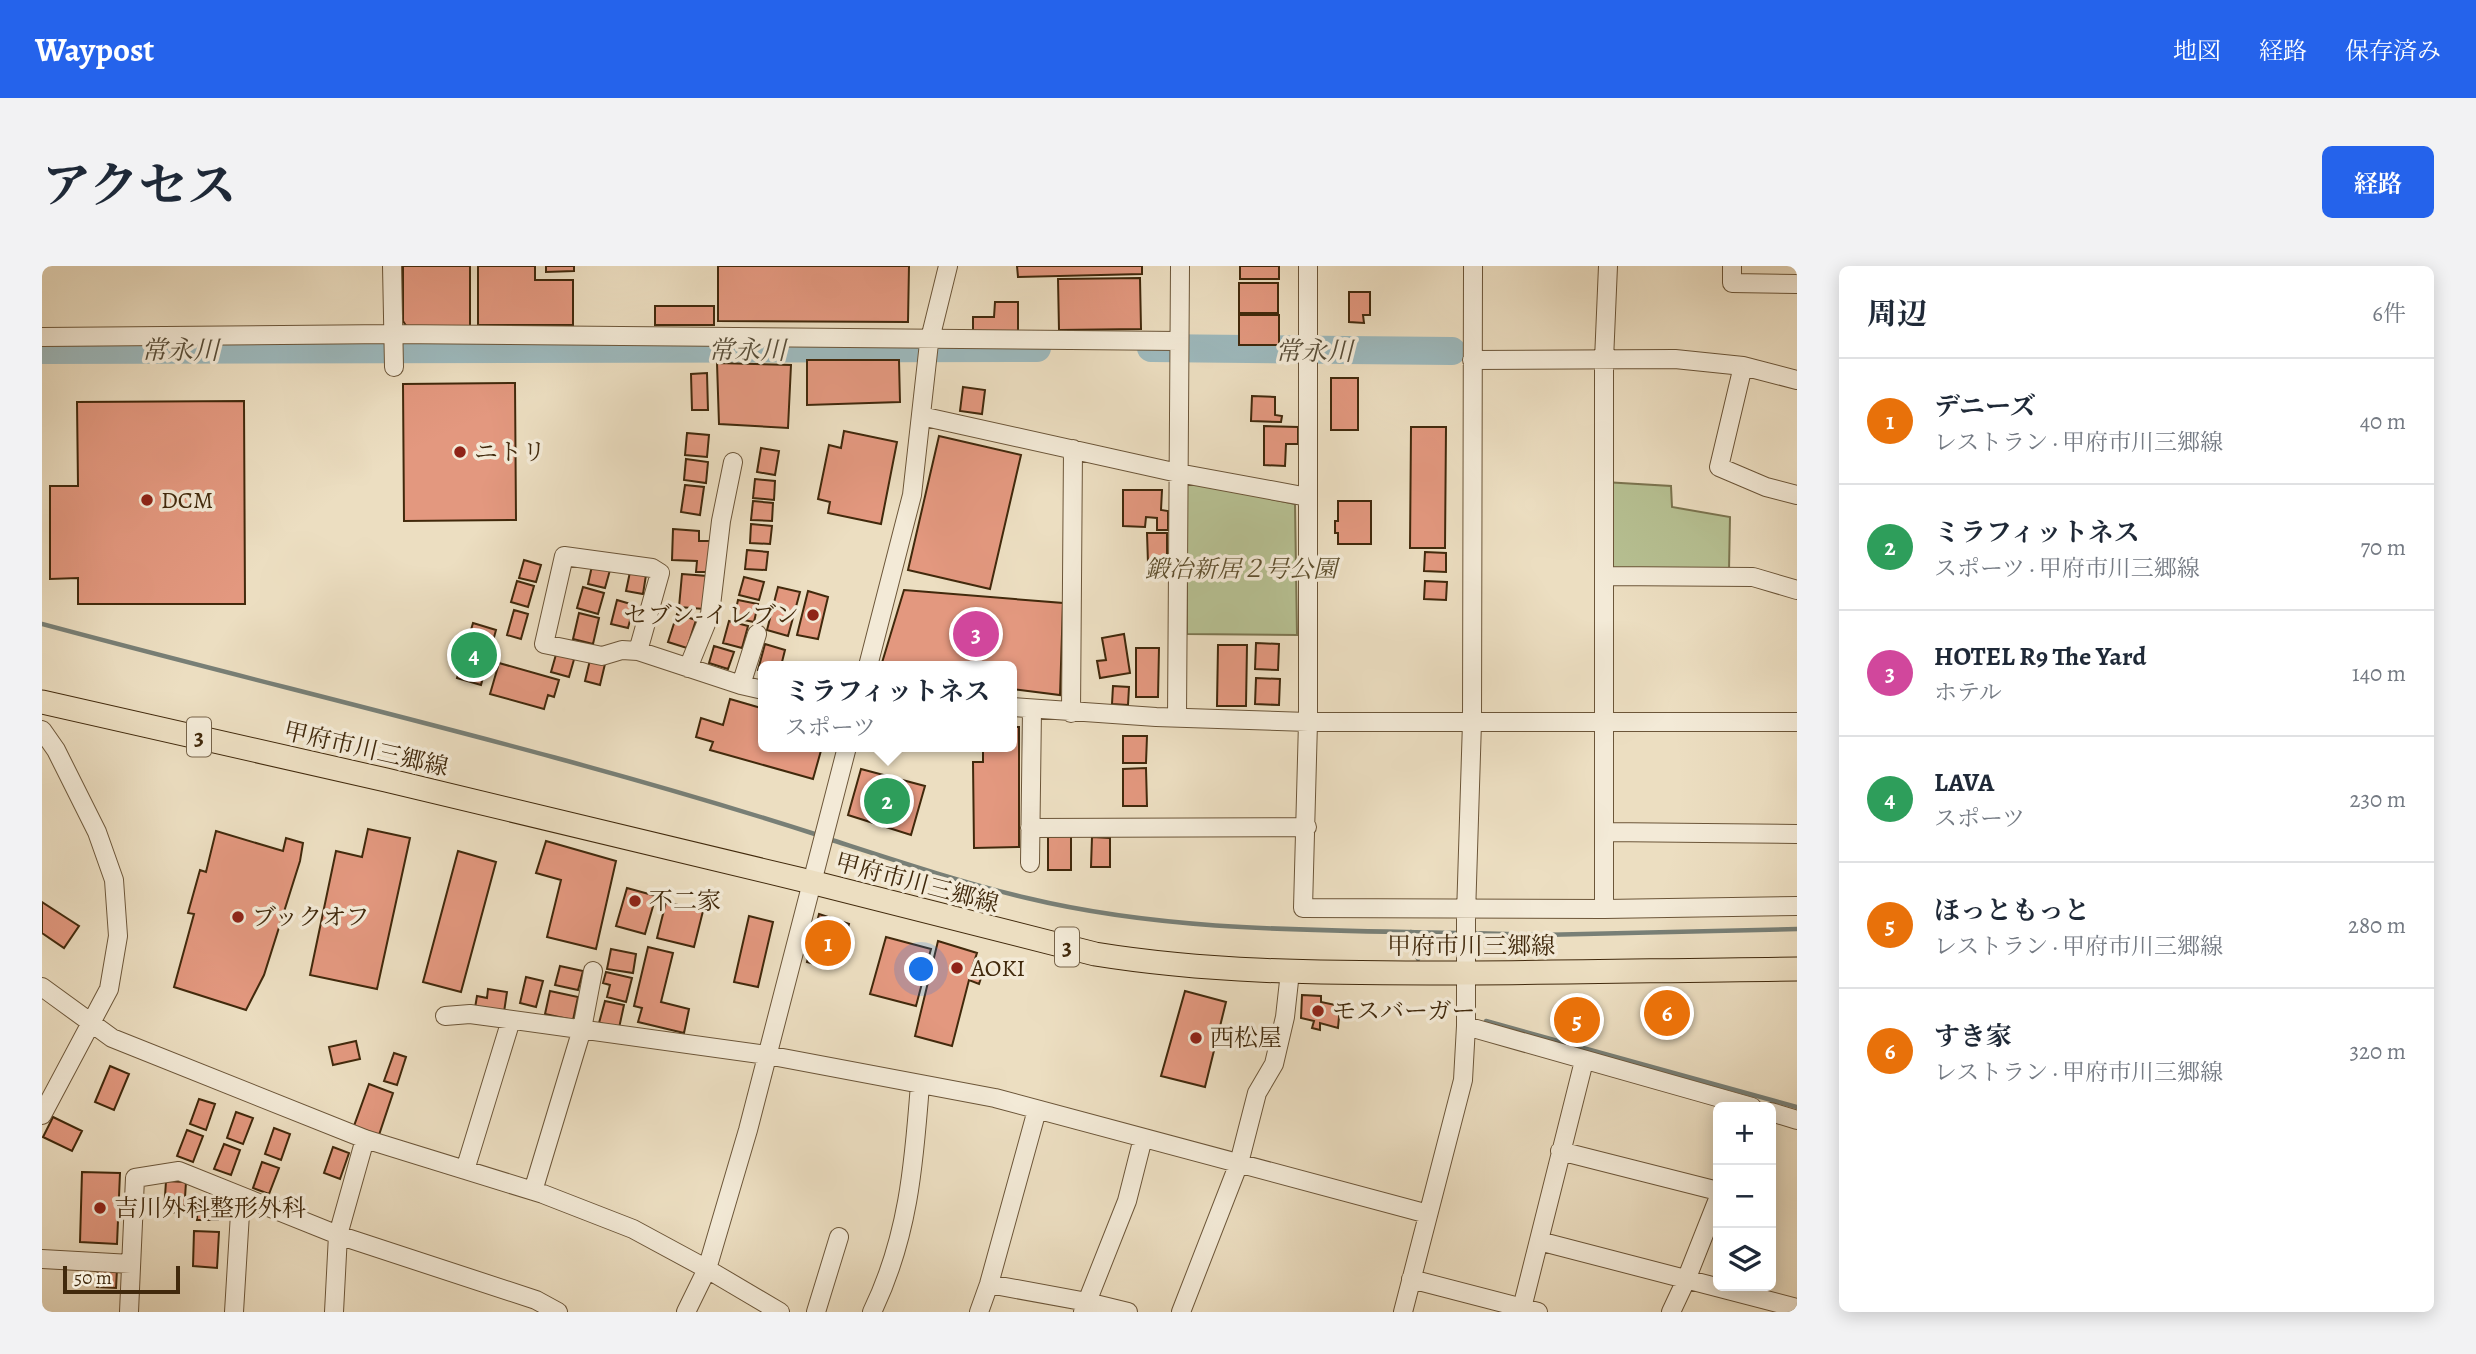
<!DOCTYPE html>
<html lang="ja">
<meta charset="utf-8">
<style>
:root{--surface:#fff;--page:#f2f2f3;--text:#1f2937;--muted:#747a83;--line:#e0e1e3;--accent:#2563eb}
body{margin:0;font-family:Alegreya,"Noto Serif JP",serif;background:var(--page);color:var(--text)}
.controls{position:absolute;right:21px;bottom:21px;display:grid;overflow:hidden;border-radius:10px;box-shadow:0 4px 18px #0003}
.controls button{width:63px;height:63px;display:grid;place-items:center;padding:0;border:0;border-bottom:2px solid var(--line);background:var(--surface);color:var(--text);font:35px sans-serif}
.scale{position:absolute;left:21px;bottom:18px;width:117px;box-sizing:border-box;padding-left:7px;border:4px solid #41290c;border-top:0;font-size:19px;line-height:24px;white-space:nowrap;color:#41290c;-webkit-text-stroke:5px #f3ead7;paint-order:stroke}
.you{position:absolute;left:880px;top:704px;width:24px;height:24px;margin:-18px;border:5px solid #fff;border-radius:50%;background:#1a73e8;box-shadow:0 0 0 10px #1a73e833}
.badge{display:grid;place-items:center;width:46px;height:46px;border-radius:50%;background:var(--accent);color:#fff;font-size:23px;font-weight:700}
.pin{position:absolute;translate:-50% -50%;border:4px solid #fff;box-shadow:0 2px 7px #0006}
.popup{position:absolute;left:716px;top:395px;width:259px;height:91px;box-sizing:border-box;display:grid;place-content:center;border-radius:10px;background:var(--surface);filter:drop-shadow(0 2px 5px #0005);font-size:23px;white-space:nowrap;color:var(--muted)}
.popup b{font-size:26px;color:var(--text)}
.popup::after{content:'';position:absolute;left:50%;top:100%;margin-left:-14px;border:14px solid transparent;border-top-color:var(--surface)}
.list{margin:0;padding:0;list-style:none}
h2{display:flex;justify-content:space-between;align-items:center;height:91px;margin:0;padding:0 28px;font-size:30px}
h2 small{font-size:23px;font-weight:400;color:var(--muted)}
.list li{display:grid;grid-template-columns:46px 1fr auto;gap:21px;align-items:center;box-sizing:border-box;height:126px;padding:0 28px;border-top:2px solid var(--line)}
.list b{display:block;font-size:26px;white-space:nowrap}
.list p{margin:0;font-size:23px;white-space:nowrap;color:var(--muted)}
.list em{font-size:23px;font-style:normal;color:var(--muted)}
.icon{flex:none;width:38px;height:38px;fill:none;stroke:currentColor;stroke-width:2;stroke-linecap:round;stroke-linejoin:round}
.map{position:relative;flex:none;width:1755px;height:1046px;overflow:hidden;border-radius:10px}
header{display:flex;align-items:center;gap:42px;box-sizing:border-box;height:98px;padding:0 35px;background:var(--accent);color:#fff}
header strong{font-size:33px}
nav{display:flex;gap:38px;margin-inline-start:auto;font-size:24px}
.intro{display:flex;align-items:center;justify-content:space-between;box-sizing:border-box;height:168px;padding:0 42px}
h1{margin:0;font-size:49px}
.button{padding:18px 32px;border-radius:10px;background:var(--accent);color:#fff;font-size:24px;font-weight:700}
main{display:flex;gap:42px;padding:0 42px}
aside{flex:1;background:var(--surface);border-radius:10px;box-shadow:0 4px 18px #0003}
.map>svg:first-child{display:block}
.green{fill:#b7c193;stroke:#7c7550;stroke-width:2}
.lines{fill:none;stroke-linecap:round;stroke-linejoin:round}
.stream{stroke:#787f76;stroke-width:4.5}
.river{stroke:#9db9bd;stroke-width:28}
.building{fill:#e3987f;stroke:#41290c;stroke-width:2}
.minor-casing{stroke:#6c5639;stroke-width:20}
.major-casing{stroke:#41290c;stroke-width:25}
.minor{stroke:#f3ead7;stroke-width:18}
.major{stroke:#ecdec1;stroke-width:23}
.poi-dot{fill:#8f2418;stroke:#f3ead7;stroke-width:2.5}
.labels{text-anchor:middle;stroke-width:7;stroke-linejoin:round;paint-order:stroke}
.shield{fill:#f3ead7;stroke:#766349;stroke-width:2}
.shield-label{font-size:23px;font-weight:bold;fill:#41290c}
.poi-label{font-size:24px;fill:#41290c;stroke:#f3ead7;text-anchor:start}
.park-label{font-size:24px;font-style:italic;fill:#5e4f2e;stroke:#f3ead7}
.street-label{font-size:24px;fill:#41290c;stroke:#f3ead7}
.water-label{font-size:26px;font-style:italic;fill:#584d38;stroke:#f3ead7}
</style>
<header>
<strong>Waypost</strong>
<nav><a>地図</a><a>経路</a><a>保存済み</a></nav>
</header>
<div class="intro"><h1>アクセス</h1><a class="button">経路</a></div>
<main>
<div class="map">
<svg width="1755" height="1046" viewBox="0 0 1755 1046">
<rect width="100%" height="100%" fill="#ecdec1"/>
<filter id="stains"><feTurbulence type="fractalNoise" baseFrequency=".00286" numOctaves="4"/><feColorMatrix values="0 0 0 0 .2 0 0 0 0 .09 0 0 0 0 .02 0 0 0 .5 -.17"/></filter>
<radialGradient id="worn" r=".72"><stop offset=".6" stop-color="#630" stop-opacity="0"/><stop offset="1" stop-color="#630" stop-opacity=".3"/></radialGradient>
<path class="green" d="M1145,215l108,23 2,131 -110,-1z
M1562,216l67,4 1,21 58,10 -1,54 -125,5z"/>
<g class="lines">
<path class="stream" d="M0,358c260,70 522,129 779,212
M787,573c65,21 131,43 198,59 141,34 289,32 433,35
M1369,666l7,27
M1427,667l71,2 257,-6
M1444,755l311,86"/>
<path class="river" d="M1109,82l301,3
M0,84l995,-2"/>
</g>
<path class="building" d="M361,0h67v61h-63l-4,-6z
M436,0h57v14h38v45h-95z
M504,0h28v5l-28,1z
M676,0h191l-1,56 -190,-1z
M975,0h125v8l-124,3z
M1198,0h39v13h-39z
M1098,12l1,51 -82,1 -1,-51z
M1197,17h39v30h-39z
M1307,26h21v23h-7l1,8 -15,-1z
M953,36h23v32l-45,-1v-16h21z
M613,40h59v19h-59z
M1197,49h40v30h-40z
M765,94h92l1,42 -93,3z
M675,97l74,2 -3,63 -69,-4z
M665,107l1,37h-16l-1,-36z
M1289,112h27v52h-27z
M473,117l1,137 -112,1 -1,-137z
M921,121l22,3 -3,24 -22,-3z
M1210,130l23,1v18l7,1 -1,6 -30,-1z
M202,135l1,203h-167v-26l-28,1v-93h28l-1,-84z
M1222,160l34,1v17h-12l-1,22 -21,-1z
M1369,161h35l-1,121h-35z
M802,165l53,11 -16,82 -53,-11 2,-11 -12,-3 11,-54 12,3z
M645,167l22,2 -2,22 -22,-2z
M897,170l82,19 -31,134 -82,-19z
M719,182l18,3 -4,24 -18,-3z
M644,193l22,3 -2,21 -22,-3z
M713,213l20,2 -1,19 -21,-2z
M643,219l19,2 -4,28 -19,-3z
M1081,224h39l-1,20 7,1v19h-11v-12l-11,-1 -1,10 -22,-1z
M711,235l20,2 -1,18 -21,-1z
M1296,235h33v43h-33v-11h-3v-12h3z
M709,258l21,2 -2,18 -20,-1z
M631,263l26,2v10h11l-2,31h-12l1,-11 -25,-1z
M1105,267h20v30h-19z
M705,284l21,2 -2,18 -21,-1z
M1383,286l21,1v19l-22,-1z
M482,294l17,5 -5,17 -17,-4z
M550,300l18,4 -5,18 -17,-4z
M588,306l16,3 -3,19 -17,-3z
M640,308l25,2 -3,33 -25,-2z
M702,311l20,5 -5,18 -20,-5z
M475,315l17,5 -6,21 -17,-5z
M1383,315l22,1 -1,18 -22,-1z
M541,321l21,6 -6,21 -21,-6z
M736,321l22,5 -12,44 -21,-6z
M862,324l159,13 -3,92 -49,-6v-23h-130z
M766,325l20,6 -10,42 -21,-4z
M575,334l17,5 -6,23 -17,-4z
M696,334l20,4 -4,18 -20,-4z
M472,344l14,4 -7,25 -14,-4z
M537,347l20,5 -6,26 -20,-5z
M635,348l19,6 -9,28 -19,-6z
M687,355l19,5 -6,22 -19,-5z
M431,357l23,7 -15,55 -24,-7z
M1082,368l6,39 -30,5 -3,-17 9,-1 -4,-22z
M1214,377l23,1 -1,26 -23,-1z
M723,378l20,6 -4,16h-18v5l-5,-1z
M1176,379h29l-1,61h-29z
M672,380l20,6 -6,17 -19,-6z
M1094,382h23l-1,49h-22z
M515,385l18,5 -6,21 -18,-5z
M548,394l15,4 -5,21 -15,-4z
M457,397l60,17 -5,17 -6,-2 -4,14 -54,-15z
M1214,412l24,1 -1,26 -24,-1z
M1071,420l16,1 -1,18 -16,-1z
M688,433l31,9 2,-5v44h59l-9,32 -103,-29 3,-8 -17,-5 5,-19 22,7z
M969,461h8v120l-45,1 -1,-86h10v-15h28z
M1081,470h24l-1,27h-23z
M1104,502l1,38h-24v-37z
M819,503l64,17 -14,49 -63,-20z
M326,563l42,9 -33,151 -67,-14 26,-124 26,6z
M174,565l67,20 3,-13 17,5 -3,18 -36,114 -18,35 -72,-23 20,-73 -6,-1 12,-43 6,2z
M1029,570v34h-23v-33z
M1050,571l18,1v29h-19z
M504,575l70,20 -20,88 -49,-12 14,-57 -25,-7z
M416,585l38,11 -35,130 -38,-10z
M585,622l29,8 -11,38 -29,-8z
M0,636l37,24 -15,22 -22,-15z
M624,636l37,9 -9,36 -37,-9z
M777,648l30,10 -12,42 -8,-2v4l-22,-6z
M707,650l24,6 -15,65 -24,-5z
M844,671l45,12 -15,57 -46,-12z
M896,675l39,12 -5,15 11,4 -4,12 -10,-4 -17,66 -37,-10z
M606,681l25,6 -12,49 28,7 -5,24 -46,-11 4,-14 -8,-2z
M569,683l25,5 -3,19 -26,-4z
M518,700l23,5 -5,19 -23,-5z
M564,706l26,6 -6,24 -19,-5 3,-12 -7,-2z
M484,711l17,4 -7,26 -16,-4z
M446,723l19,3 -3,20 -29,-4 2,-12 10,2z
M508,725l28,6 -5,23 -28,-6z
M1143,725l41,11 -21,85 -44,-11z
M1618,728l19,3 -6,34 -18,-3z
M1260,729l19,1v6l19,4 -2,22 -18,-5v7l-8,-2 2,-7 -13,-3z
M563,735l19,4 -5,23 -20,-5z
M1528,740h22v22h-23z
M314,775l4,18 -27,6 -4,-18z
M352,787l12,4 -9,28 -13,-4z
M68,800l19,8 -15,36 -19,-8z
M327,818l24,9 -14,42 -25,-9z
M157,833l16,5 -9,26 -16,-6z
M194,846l17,6 -10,26 -16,-6z
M11,851l29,14 -10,20 -29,-14z
M232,862l16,6 -9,26 -16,-6z
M145,864l16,6 -10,26 -16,-6z
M182,878l16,6 -9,25 -17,-6z
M291,881l16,6 -9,26 -16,-6z
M220,896l17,6 -10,26 -16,-6z
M40,906l38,1 -3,71 -37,-2z
M124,915l20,1 -2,31 -20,-1z
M156,931l20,1v22h-21z
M152,965l25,1 -2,36 -24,-2z
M56,1002l19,1 -1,19 -19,-1z"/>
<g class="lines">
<defs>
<path id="minor" d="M350,0l2,101
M1266,0v456l-5,186 301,1 193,-3
M1690,0v17l65,1
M0,71l350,-3 787,7
M1430,94l203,-1 68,7 54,14
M1701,100l-24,101 47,20 31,8
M879,150l257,57 130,24
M1562,310l149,1 44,13
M596,385l22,-78 -8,-5 -88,-12 -20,88 58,12 20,-6 16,1 103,34 22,5
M826,400l44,-171 17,-152 19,-77
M646,402l22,-54 11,-93 12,-59
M699,419l16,-51
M969,441l145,10 152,5h489
M1029,447l2,-264
M1135,452l3,-452
M0,464l14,20 41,82 17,48 4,56 -9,53 -67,126
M988,562l277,-1
M1563,566l192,2
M988,597l2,-154
M1562,643v-549l4,-94
M0,721l70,51 253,101 178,55 90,35 74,40 73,43
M403,750l25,-2 297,41 228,43 433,116
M1424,760l286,81
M1729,846l26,8
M1518,885l158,40
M423,904l46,-150
M491,925l49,-162 11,-58
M1497,975l258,67
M0,993l89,5
M1369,1013l127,33
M947,1018l98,18 41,10
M87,1046l6,-134 44,-7 159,64 198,65 22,12
M192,1046l7,-115
M292,1046l4,-77 27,-96
M644,1046l21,-43 41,-139 99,-383
M774,1046l23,-75
M830,1046c36,-74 42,-147 48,-228
M937,1046l10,-28 48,-174
M1041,1046l44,-111 16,-63
M1139,1046l58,-149 18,-70 17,-29 11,-47 5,-45
M1361,1046l60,-232 3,-54v-111l6,-193 1,-456
M1479,1046l63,-251
M1629,1046l15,-32 32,-81"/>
<path id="major" d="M0,436l344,78 425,102 284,72c111,18 223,19 335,19 122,0 245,-3 367,-4"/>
</defs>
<use href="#minor" class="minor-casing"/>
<use href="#major" class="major-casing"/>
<use href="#minor" class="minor"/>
<use href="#major" class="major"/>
</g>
<g class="poi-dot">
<circle cx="418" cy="186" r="7"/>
<circle cx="105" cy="234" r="7"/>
<circle cx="771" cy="349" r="7"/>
<circle cx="593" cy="635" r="7"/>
<circle cx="196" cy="651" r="7"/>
<circle cx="915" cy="702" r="7"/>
<circle cx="1276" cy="745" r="7"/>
<circle cx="1154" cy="772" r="7"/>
<circle cx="58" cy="942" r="7"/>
</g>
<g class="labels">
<g class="shield">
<rect x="145" y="451.5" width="24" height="39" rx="5"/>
<rect x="1013" y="661.5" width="24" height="39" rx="5"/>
</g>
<g class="shield-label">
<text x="157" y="479">3</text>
<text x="1025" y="689">3</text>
</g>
<g class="poi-label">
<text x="432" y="194">ニトリ</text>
<text x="119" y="242">DCM</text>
<text x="757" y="357" text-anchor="end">セブン-イレブン</text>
<text x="607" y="643">不二家</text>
<text x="210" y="659">ブックオフ</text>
<text x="929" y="710">AOKI</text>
<text x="1290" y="753">モスバーガー</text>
<text x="1168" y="780">西松屋</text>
<text x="72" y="950">吉川外科整形外科</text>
</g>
<g class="park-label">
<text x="1199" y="311">鍛冶新居２号公園</text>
</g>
<g class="street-label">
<text transform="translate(324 483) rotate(13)" y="8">甲府市川三郷線</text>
<text transform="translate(875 617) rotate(15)" y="8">甲府市川三郷線</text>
<text x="1429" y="688">甲府市川三郷線</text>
</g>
<g class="water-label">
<text x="138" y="93">常永川</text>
<text x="705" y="93">常永川</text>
<text x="1272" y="94">常永川</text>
</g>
</g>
<rect width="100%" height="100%" filter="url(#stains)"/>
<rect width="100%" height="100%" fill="url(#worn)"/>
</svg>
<div class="controls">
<button>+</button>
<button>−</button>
<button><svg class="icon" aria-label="layers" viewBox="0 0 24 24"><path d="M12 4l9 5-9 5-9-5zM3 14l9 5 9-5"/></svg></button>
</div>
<div class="scale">50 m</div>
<div class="you"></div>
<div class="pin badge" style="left:786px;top:677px;background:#e8710a">1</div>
<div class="pin badge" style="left:845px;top:535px;background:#2e9e5b">2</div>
<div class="popup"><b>ミラフィットネス</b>スポーツ</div>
<div class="pin badge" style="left:934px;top:368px;background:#d1479c">3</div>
<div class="pin badge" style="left:432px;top:389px;background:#2e9e5b">4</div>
<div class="pin badge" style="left:1535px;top:754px;background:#e8710a">5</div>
<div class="pin badge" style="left:1625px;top:747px;background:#e8710a">6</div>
</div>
<aside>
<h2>周辺<small>6件</small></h2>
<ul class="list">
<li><span class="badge" style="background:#e8710a">1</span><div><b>デニーズ</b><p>レストラン · 甲府市川三郷線</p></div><em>40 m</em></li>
<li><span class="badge" style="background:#2e9e5b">2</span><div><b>ミラフィットネス</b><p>スポーツ · 甲府市川三郷線</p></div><em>70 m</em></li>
<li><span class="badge" style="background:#d1479c">3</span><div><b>HOTEL R9 The Yard</b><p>ホテル</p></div><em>140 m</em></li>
<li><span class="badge" style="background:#2e9e5b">4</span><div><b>LAVA</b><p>スポーツ</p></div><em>230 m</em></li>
<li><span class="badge" style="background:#e8710a">5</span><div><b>ほっともっと</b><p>レストラン · 甲府市川三郷線</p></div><em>280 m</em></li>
<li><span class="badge" style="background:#e8710a">6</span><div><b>すき家</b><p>レストラン · 甲府市川三郷線</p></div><em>320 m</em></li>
</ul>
</aside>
</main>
